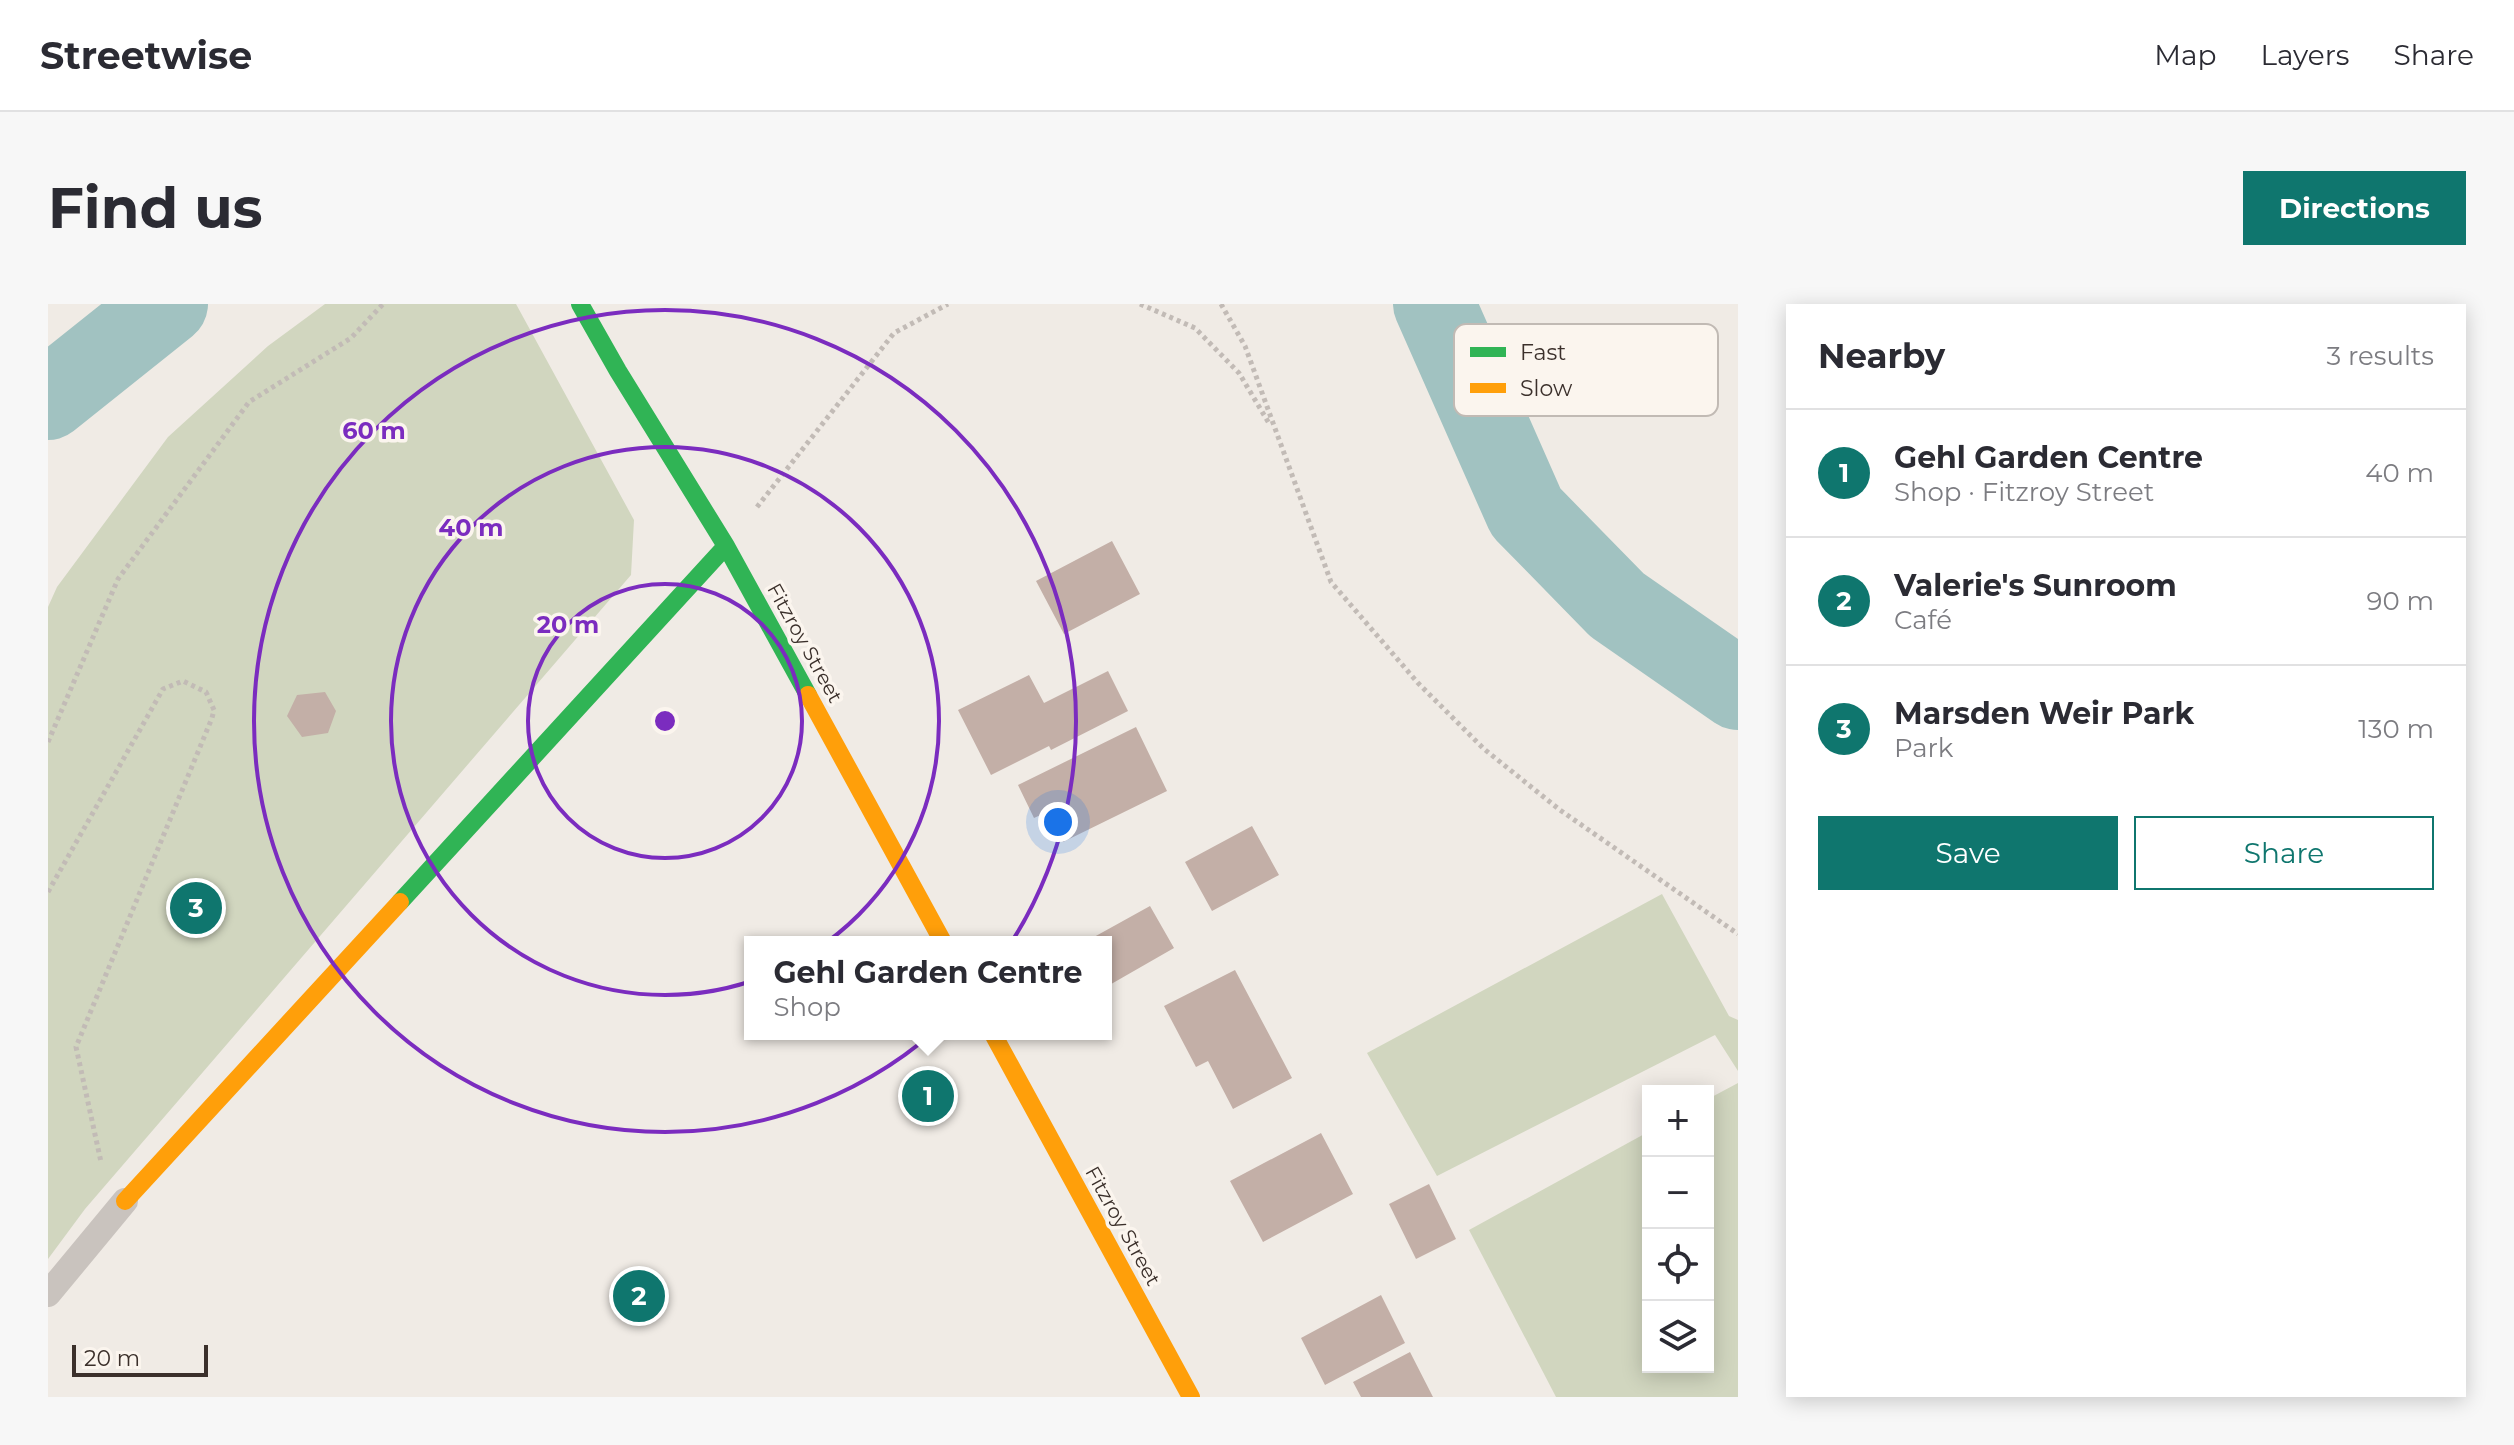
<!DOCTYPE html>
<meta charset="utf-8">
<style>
:root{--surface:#fff;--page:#f7f7f7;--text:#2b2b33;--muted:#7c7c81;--line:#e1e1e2;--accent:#0f766e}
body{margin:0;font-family:Montserrat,sans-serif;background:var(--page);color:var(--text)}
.controls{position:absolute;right:24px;bottom:24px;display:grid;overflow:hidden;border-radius:0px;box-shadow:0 4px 20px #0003}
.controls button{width:72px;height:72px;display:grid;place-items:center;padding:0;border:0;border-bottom:2px solid var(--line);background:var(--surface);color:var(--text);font:40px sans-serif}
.scale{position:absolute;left:24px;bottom:20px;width:136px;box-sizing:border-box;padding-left:8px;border:4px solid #3b302b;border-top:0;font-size:22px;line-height:28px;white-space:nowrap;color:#3b302b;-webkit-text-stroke:6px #fbf5ee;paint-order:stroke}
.you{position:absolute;left:1010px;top:518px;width:28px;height:28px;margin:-20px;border:6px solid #fff;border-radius:50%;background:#1a73e8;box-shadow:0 0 0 12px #1a73e833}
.badge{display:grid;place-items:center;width:52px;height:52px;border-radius:50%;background:var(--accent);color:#fff;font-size:26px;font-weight:700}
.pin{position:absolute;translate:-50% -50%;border:4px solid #fff;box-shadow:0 2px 8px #0006}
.popup{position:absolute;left:696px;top:632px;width:368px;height:104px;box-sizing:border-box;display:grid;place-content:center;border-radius:0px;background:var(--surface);filter:drop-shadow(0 2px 6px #0005);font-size:26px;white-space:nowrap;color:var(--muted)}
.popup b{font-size:30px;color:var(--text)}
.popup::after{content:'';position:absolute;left:50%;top:100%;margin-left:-16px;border:16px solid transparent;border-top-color:var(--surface)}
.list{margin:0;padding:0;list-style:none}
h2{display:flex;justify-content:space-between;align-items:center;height:104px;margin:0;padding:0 32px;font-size:34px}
h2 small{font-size:26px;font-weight:400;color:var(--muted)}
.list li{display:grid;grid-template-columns:52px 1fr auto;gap:24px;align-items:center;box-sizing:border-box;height:128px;padding:0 32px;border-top:2px solid var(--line)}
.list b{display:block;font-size:30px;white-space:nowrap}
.list p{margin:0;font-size:26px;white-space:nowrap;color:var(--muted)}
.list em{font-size:26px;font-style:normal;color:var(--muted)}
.actions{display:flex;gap:16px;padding:24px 32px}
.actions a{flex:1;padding:18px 0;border:2px solid var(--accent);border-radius:0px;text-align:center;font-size:28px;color:var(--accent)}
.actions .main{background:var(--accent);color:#fff}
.icon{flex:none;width:44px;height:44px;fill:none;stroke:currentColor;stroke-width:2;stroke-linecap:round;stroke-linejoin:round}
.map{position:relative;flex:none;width:1690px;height:1093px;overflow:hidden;border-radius:0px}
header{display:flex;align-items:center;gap:48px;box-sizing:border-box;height:112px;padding:0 40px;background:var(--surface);border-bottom:2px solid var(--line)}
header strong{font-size:38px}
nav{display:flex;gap:44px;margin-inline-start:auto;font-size:28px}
.intro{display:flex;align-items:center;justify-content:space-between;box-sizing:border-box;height:192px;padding:0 48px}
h1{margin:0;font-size:56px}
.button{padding:20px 36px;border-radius:0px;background:var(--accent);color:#fff;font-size:28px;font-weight:700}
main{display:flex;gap:48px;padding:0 48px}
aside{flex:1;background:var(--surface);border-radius:0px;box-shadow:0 4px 20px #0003}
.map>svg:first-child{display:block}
.green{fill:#d1d6bf}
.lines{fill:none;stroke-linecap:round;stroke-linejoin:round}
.river{stroke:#a1c2c1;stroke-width:82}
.building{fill:#c3afa7}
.path{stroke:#c2bbb6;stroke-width:5;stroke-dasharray:4 4;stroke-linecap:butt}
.lane{stroke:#c9c3be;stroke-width:26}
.fast{stroke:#30b455;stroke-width:18}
.slow{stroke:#ff9f0a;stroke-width:18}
.ring{fill:none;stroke:#7b2cbf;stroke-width:4}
.labels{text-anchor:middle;stroke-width:7;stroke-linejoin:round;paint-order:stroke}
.street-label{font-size:20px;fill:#3b302b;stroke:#fbf5ee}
.key{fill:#fbf5ee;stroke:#c1bab4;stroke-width:2}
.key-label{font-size:22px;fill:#3b302b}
.centre{fill:#7b2cbf;stroke:#fbf5ee;stroke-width:4}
.ring-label{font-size:24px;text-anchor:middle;font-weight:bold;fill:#7b2cbf;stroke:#fbf5ee;stroke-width:7;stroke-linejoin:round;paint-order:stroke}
</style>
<header>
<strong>Streetwise</strong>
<nav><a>Map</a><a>Layers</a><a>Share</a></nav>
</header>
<div class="intro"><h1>Find us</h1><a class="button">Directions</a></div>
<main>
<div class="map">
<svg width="1690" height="1093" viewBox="0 0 1690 1093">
<rect width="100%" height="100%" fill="#f0ebe5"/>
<path class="green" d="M277,0h191l118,216 -3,55 -546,634 -37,50v-652l9,-20 111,-150 100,-91z
M1614,590l67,122 9,4v51l-23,-36 -278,141 -70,-123z
M1690,779v314h-182l-87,-167 179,-98v235h60v-268z"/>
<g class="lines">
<path class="river" d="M1386,0l92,208 91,93 121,84
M0,95l119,-95"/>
</g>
<path class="building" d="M1064,237l28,53 -76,40 -28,-53z
M1060,367l20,40 -77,39 -2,-4 -58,29 -33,-65 71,-35 15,28z
M277,388l11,19 -8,22 -26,4 -15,-21 10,-21z
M1088,423l31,64 -104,51 -16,-30 -13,6 -16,-33z
M1204,522l27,49 -67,36 -27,-49z
M1102,602l24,42 -68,39v-45h-21z
M1187,666l57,108 -59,31 -25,-48 -12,6 -32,-61z
M1273,829l32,61 -90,48 -33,-61z
M1381,880l27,55 -40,20 -27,-55z
M1333,991l24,48 -80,42 -24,-47z
M1362,1048l23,45h-72l-8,-15z"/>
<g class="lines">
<path class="path" d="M1092,0l55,24 44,45 31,52
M1173,0l24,42 86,236 87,101 66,66 76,61 178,124
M709,203l137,-174 54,-29
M0,438l70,-163 131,-177 102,-64 32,-34
M0,588l115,-203 20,-8 23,11 8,18 -2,8 -136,329 25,115"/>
<path class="lane" d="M0,990l77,-93"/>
<path class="fast" d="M532,0l38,67 108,175 82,149
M352,598l326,-356"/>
<path class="slow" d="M760,391l135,247
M945,730l198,363
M77,897l275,-299"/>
</g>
<g class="ring">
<circle cx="617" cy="417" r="137"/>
<circle cx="617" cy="417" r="274"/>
<circle cx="617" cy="417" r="411"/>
</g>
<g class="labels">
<g class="street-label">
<text transform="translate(757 339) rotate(61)" y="7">Fitzroy Street</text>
<text transform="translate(1075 922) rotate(61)" y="7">Fitzroy Street</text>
</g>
</g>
<rect x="1406" y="20" width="264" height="92" rx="12" class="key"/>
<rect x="1422" y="43" width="36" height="10" fill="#30b455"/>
<rect x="1422" y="79" width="36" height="10" fill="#ff9f0a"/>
<g class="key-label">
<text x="1472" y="56">Fast</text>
<text x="1472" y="92">Slow</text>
</g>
<circle cx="617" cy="417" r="12" class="centre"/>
<g class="ring-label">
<text x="326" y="135">60 m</text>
<text x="423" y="232">40 m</text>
<text x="520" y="329">20 m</text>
</g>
</svg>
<div class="controls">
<button>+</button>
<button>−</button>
<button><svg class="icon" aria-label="locate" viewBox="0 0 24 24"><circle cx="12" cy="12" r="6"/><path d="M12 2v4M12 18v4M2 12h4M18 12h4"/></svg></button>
<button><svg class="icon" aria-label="layers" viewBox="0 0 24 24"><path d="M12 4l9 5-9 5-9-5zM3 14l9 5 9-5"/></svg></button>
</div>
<div class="scale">20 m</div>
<div class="you"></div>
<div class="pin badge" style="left:880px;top:792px">1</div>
<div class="popup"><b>Gehl Garden Centre</b>Shop</div>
<div class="pin badge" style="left:591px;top:992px">2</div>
<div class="pin badge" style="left:148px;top:604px">3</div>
</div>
<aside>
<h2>Nearby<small>3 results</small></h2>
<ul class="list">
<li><span class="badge">1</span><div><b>Gehl Garden Centre</b><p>Shop · Fitzroy Street</p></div><em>40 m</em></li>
<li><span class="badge">2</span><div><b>Valerie's Sunroom</b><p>Café</p></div><em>90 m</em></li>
<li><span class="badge">3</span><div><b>Marsden Weir Park</b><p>Park</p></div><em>130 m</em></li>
</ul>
<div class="actions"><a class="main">Save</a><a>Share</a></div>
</aside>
</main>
